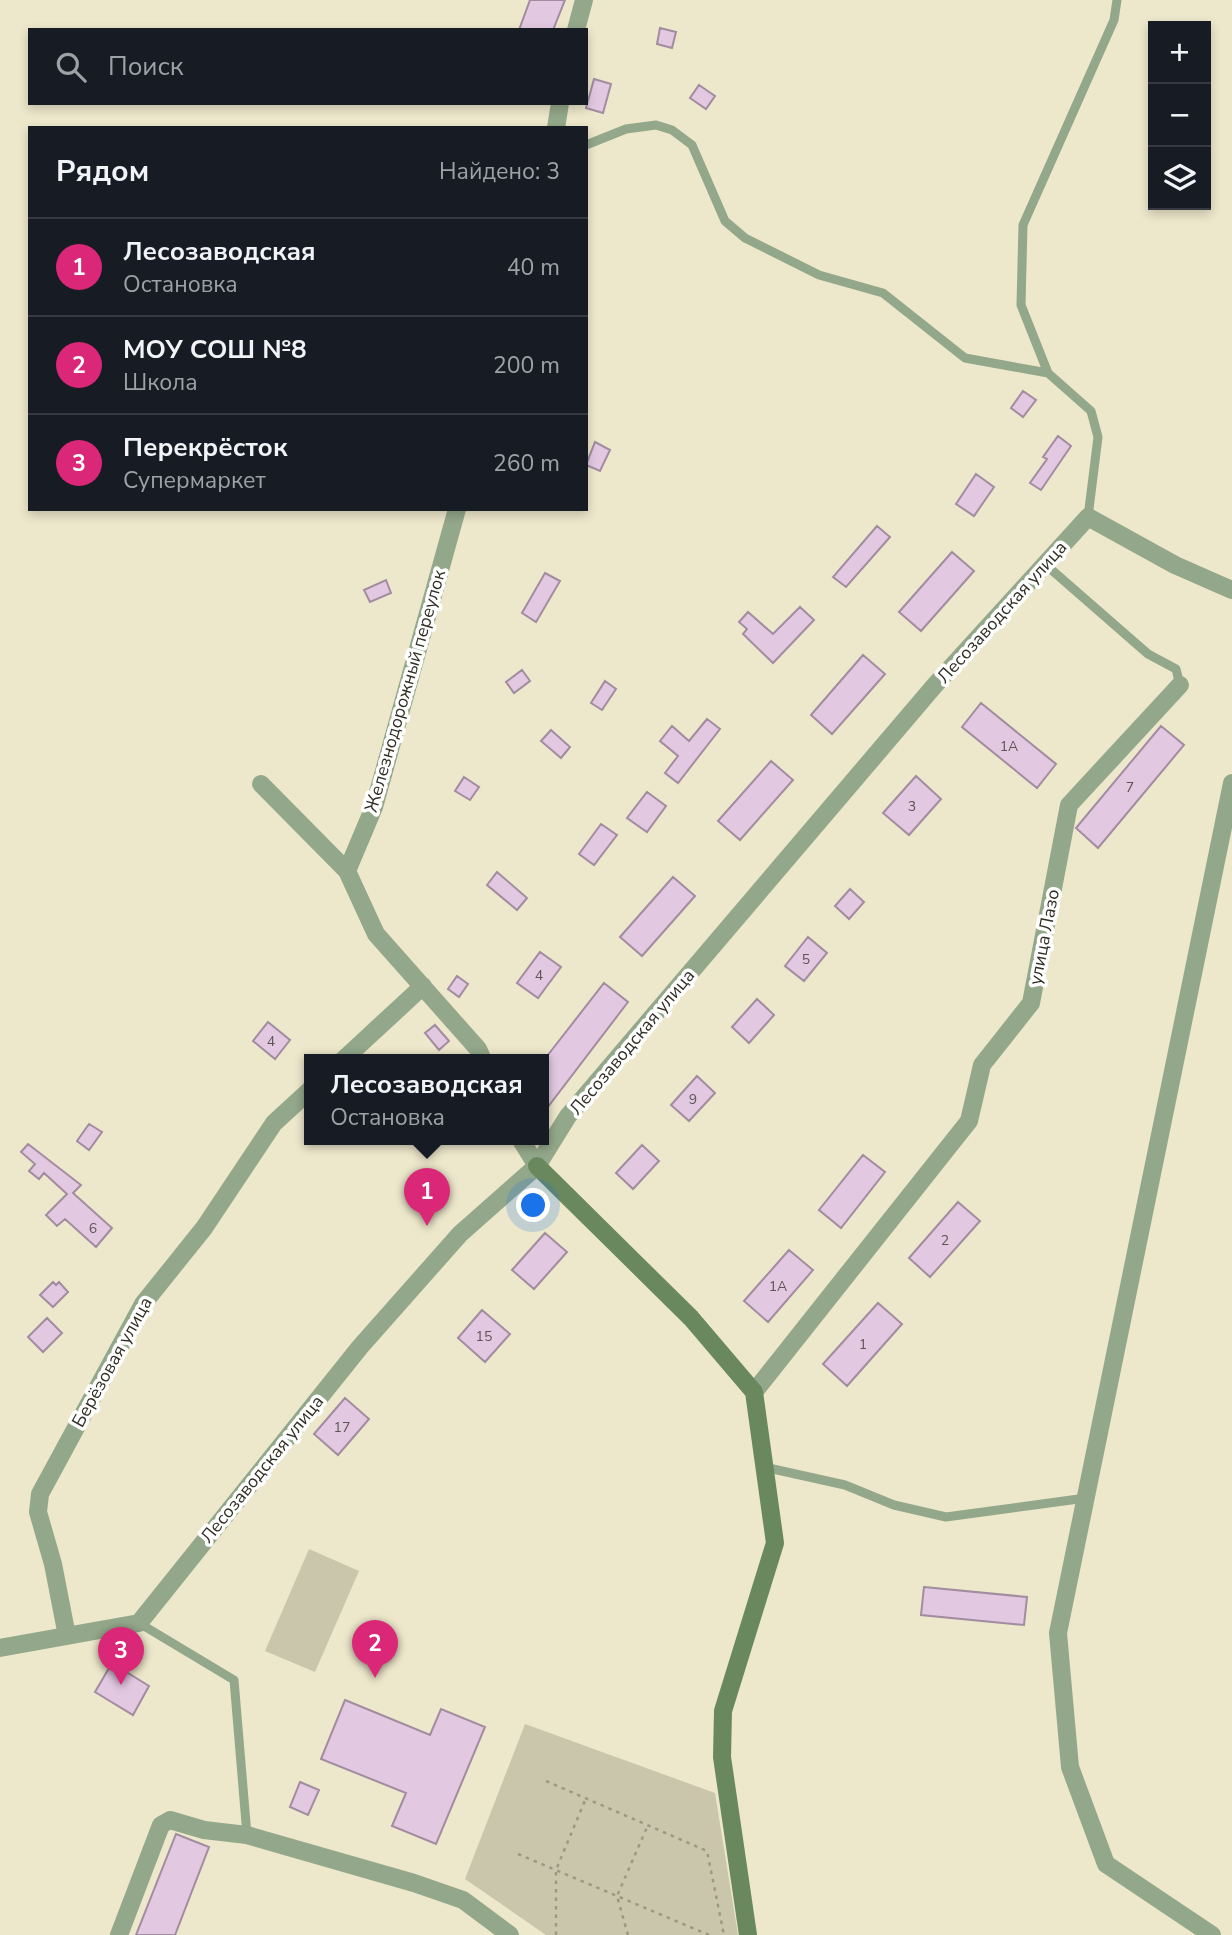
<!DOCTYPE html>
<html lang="ru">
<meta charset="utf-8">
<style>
:root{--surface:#171b24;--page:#242831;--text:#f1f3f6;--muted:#9ea1a6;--line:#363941;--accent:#db2777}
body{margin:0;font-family:"Nunito Sans",sans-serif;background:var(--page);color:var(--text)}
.controls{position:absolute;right:21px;top:21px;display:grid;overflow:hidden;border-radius:0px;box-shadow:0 4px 10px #0003}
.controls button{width:63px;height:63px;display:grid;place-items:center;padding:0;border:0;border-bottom:2px solid var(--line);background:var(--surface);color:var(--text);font:35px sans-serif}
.you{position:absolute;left:534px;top:1206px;width:24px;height:24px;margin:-18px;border:5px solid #fff;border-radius:50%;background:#1a73e8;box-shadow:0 0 0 10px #1a73e833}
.badge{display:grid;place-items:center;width:46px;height:46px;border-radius:50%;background:var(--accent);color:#fff;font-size:23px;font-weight:700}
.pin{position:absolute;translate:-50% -58px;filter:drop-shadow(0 2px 4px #0008)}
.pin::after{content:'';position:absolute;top:37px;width:24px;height:21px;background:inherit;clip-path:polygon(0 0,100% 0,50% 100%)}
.popup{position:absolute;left:304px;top:1054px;width:245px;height:91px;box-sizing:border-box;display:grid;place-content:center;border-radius:0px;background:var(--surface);filter:drop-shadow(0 2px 5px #0005);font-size:23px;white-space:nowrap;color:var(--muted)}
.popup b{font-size:26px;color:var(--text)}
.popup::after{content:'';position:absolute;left:50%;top:100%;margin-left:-14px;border:14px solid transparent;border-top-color:var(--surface)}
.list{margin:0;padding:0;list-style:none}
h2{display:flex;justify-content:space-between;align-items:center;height:91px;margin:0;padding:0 28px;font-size:30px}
h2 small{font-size:23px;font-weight:400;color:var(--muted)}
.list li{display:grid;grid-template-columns:46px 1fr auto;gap:21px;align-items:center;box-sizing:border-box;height:98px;padding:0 28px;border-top:2px solid var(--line)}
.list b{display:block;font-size:26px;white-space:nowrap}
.list p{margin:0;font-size:23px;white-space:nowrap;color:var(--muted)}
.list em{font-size:23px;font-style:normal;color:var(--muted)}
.icon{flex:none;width:38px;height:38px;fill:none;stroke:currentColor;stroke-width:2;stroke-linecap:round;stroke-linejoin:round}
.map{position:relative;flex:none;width:1232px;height:1935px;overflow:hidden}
.search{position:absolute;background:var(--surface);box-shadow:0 4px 10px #0003;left:28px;top:28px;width:560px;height:77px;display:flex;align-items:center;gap:18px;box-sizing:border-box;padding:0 24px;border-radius:0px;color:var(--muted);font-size:26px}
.panel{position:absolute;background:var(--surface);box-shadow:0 4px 10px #0003;left:28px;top:126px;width:560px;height:385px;border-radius:0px}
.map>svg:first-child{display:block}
.green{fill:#cac6ac}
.building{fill:#e3c8e2;stroke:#a18ca0;stroke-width:2}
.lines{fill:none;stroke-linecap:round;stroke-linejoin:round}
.path{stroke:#9c9883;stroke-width:2.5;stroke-dasharray:3.5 5;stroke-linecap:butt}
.lane{stroke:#93a78a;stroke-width:9}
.street{stroke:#93a78a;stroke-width:18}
.secondary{stroke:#6a885d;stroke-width:18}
.labels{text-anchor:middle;stroke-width:7;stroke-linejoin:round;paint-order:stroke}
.number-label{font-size:14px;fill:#5d5453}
.street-label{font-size:18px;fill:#302e23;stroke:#fff}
</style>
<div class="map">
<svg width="1232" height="1935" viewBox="0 0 1232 1935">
<rect width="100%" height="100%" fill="#ede7cb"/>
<path class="green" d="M309,1549l50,22 -44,101 -50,-21z
M525,1724l190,69 23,142h-192l-81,-56z"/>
<path class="building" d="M530,0h35l-12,30h-34z
M660,28l16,4 -4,16 -15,-4z
M594,79l17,5 -8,29 -17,-5z
M699,85l16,11 -9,13 -16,-11z
M1023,391l13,9 -13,17 -12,-9z
M1058,436l13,10 -30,44 -11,-7 17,-24 -4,-2z
M595,442l15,8 -10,21 -14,-6z
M976,474l18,13 -20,29 -18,-12z
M877,526l13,11 -44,50 -13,-10z
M952,552l22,19 -53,60 -22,-19z
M545,573l15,8 -24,41 -14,-9z
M386,580l5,13 -21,9 -6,-12z
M800,607l14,13 -41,43 -30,-29 4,-5 -8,-7 9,-10 25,22z
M863,655l22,19 -53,60 -21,-19z
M522,670l8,11 -16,12 -8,-11z
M605,681l11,8 -14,21 -11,-7z
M981,703l75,61 -19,24 -75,-61z
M707,719l13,10 -42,54 -13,-10 13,-17 -18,-15 12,-15 17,15z
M1161,726l23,19 -86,103 -22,-20z
M551,730l19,17 -9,11 -20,-17z
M771,761l22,19 -53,60 -22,-19z
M916,776l25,23 -32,36 -26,-22z
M464,777l15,10 -9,13 -15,-9z
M647,792l19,14 -19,26 -20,-14z
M601,824l16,11 -23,30 -15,-11z
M497,872l30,26 -10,12 -30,-25z
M673,877l22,19 -53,60 -22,-19z
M850,889l14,13 -15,17 -14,-13z
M808,937l19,16 -23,28 -19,-15z
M540,952l21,15 -23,31 -21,-15z
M457,976l11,8 -9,13 -11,-8z
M604,983l24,19 -84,110v-52z
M757,999l17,16 -25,28 -17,-16z
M268,1022l22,18 -15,19 -22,-18z
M435,1025l14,16 -10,9 -14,-17z
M697,1076l18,17 -26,28 -18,-16z
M89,1124l13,8 -13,18 -12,-9z
M28,1144l53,41 -8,8 39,35 -16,19 -31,-28 -8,7 -11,-11 21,-21 -23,-21 -5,6 -10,-8 6,-7 -14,-12z
M642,1145l17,16 -26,28 -17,-16z
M863,1155l22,17 -44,56 -22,-18z
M958,1202l22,19 -50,56 -21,-19z
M545,1233l22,19 -33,37 -22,-19z
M789,1250l24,20 -45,52 -24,-21z
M53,1282l3,3 3,-3 9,10 -15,15 -13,-12z
M878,1303l24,21 -55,62 -24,-22z
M482,1310l28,24 -25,28 -27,-24z
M47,1318l15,15 -19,19 -15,-15z
M345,1398l24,21 -31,36 -24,-21z
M924,1587l103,10 -3,28 -103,-10z
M112,1663l37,23 -16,29 -38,-23z
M345,1700l85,35 11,-26 44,18 -49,117 -44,-18 14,-33 -85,-34z
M300,1782l19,8 -11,25 -18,-8z
M176,1834l33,13 -34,88h-39z"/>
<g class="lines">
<path class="path" d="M546,1781l161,70 17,84
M518,1854l191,81
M556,1935v-65l30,-72
M628,1935l-11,-39 31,-71"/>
<path class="lane" d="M586,145l40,-16 30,-4 16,5 20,15 33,76 20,17 74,37 64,18 82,65 83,15
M1088,517l10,-80 -7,-26 -43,-38 -27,-68 2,-80 91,-205 3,-20
M1046,565l102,89 28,15 4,16
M764,1467l81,18 49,20 52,12 140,-19
M139,1623l95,57 13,155"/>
<path class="street" d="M576,30l8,-30
M556,128l4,-25
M261,784l86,87 29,63 102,115 5,11
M347,871l27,-64 83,-298
M343,1060l80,-74
M521,1140l16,26
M754,1392l215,-271 13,-56 49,-62 38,-198 111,-120
M67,1636l-14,-72 -15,-52 2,-18 103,-190 61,-76 70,-105 36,-33
M0,1648l139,-25 221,-276 100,-113 77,-68 31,-50 367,-431 153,-168 87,48 57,25
M119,1935l42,-110 9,-5 34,10 43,5 167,48 49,17 47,35
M1212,1935l-106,-71 -36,-97 -12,-134 174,-850"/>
<path class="secondary" d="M537,1166l154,152 63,74 21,151 -52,168 -1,46 26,178"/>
</g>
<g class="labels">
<g class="number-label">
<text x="1009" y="751">1А</text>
<text x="1130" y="792">7</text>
<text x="912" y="811">3</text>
<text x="806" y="964">5</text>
<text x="539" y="980">4</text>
<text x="271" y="1046">4</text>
<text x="693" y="1104">9</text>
<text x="93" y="1233">6</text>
<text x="945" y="1245">2</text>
<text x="778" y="1291">1А</text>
<text x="484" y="1341">15</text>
<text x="863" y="1349">1</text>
<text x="342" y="1432">17</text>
</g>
<g class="street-label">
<text transform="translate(1002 612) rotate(-48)" y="6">Лесозаводская улица</text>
<text transform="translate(405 691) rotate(-74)" y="6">Железнодорожный переулок</text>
<text transform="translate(1044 937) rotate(-79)" y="6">улица Лазо</text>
<text transform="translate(632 1042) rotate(-50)" y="6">Лесозаводская улица</text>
<text transform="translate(112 1362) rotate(-61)" y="6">Берёзовая улица</text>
<text transform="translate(262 1469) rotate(-51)" y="6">Лесозаводская улица</text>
</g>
</g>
</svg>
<div class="controls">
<button>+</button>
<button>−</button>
<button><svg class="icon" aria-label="layers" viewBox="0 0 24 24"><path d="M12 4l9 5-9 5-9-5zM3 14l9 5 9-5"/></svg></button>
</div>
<div class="you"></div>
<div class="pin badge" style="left:427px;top:1226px">1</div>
<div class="popup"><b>Лесозаводская</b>Остановка</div>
<div class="pin badge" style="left:375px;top:1678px">2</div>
<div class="pin badge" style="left:121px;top:1685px">3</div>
<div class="search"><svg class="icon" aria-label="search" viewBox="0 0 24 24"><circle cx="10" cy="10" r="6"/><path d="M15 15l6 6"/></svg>Поиск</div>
<section class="panel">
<h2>Рядом<small>Найдено: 3</small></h2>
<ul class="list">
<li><span class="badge">1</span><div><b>Лесозаводская</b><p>Остановка</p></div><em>40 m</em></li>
<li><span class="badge">2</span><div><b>МОУ СОШ №8</b><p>Школа</p></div><em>200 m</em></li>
<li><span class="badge">3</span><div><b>Перекрёсток</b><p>Супермаркет</p></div><em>260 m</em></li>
</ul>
</section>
</div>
